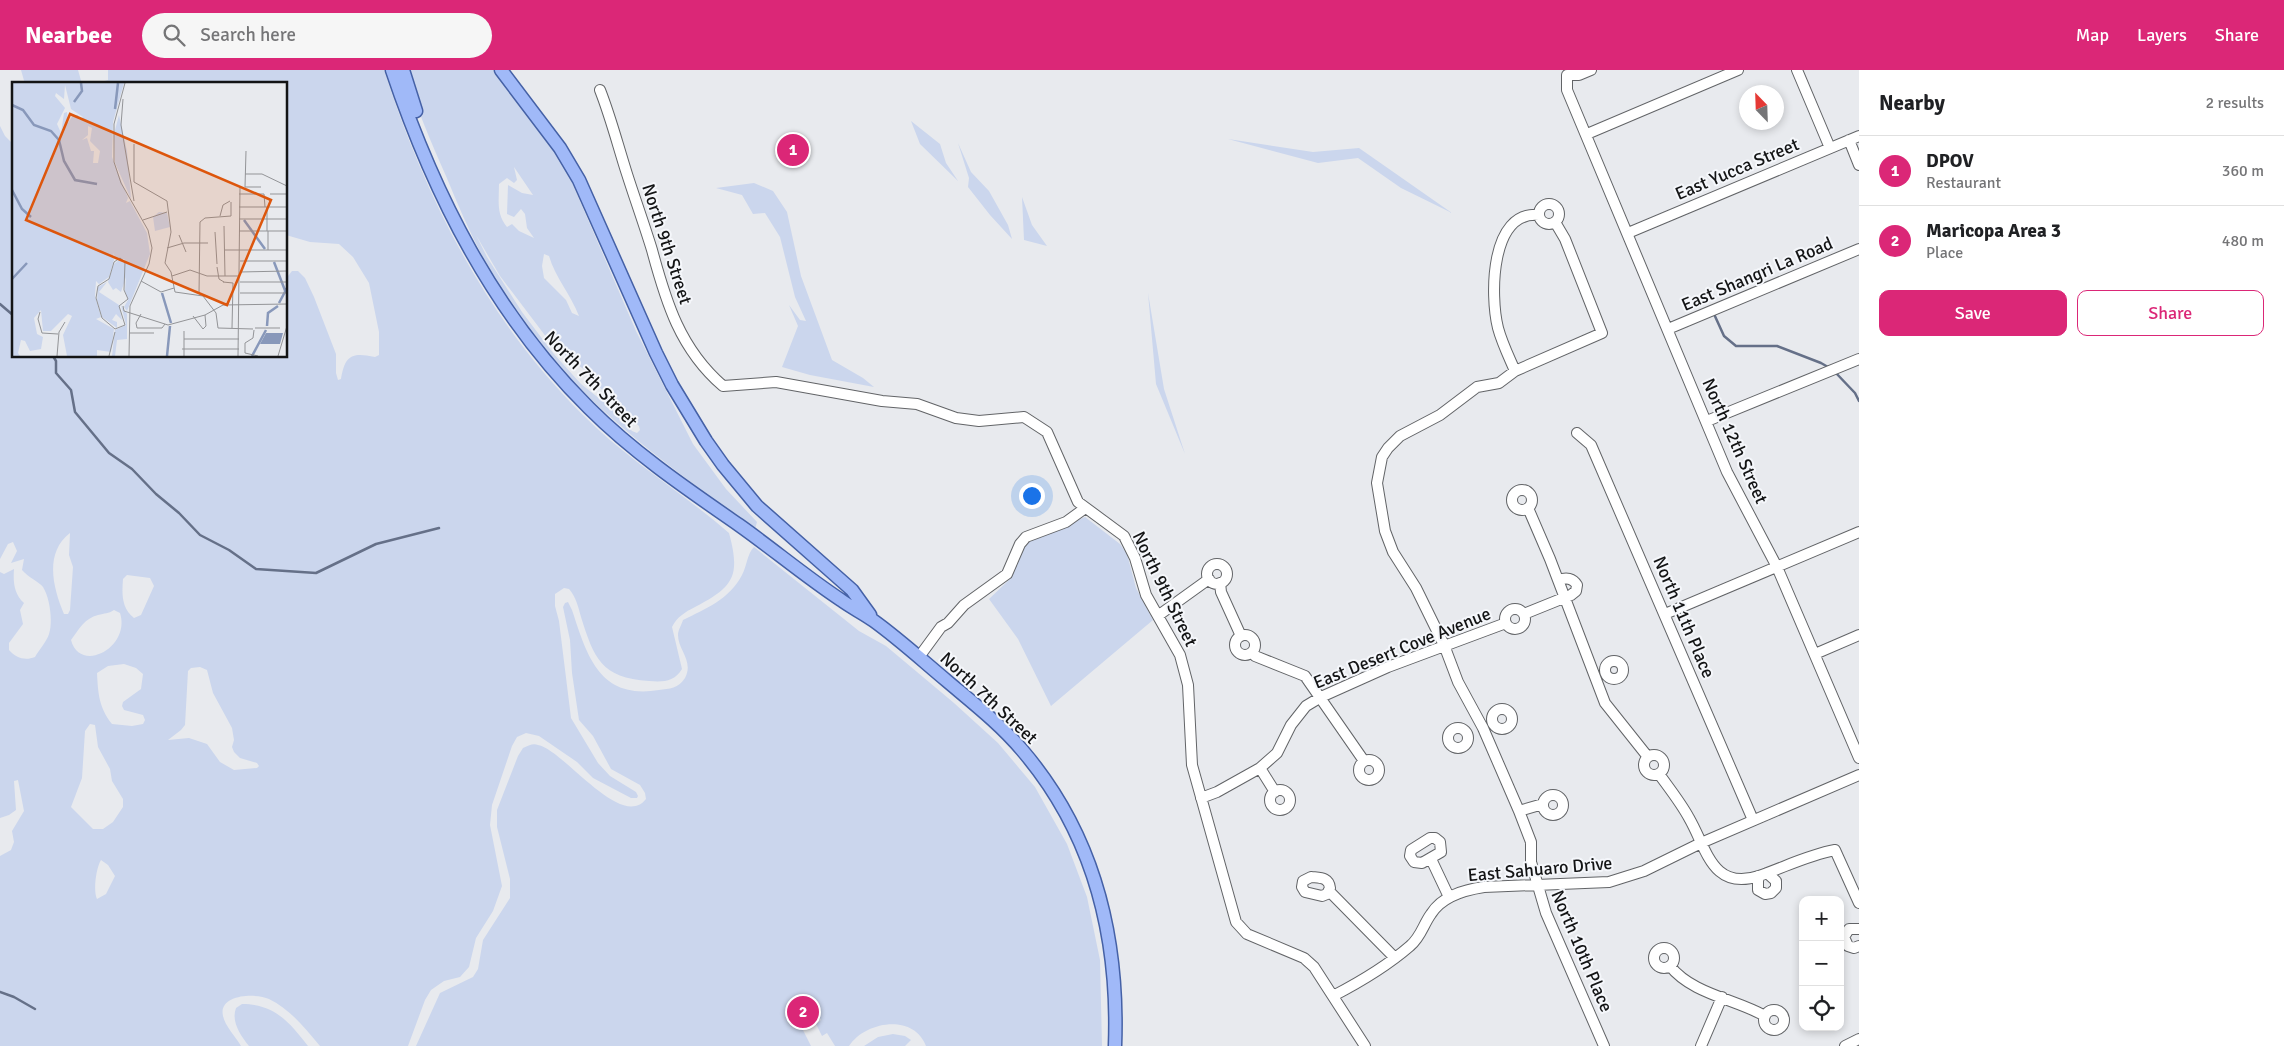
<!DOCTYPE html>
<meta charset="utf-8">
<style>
:root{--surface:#fff;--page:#f6f6f6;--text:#202124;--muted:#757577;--line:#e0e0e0;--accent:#db2777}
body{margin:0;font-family:Signika,sans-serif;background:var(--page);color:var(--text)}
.controls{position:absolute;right:15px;bottom:15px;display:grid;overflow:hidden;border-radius:10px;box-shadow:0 2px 8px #0003}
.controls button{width:45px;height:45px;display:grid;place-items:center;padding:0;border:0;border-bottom:1px solid var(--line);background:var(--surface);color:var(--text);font:25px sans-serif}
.compass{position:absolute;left:1739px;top:15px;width:45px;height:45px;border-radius:50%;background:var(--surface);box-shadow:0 2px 8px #0003;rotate:337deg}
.you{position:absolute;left:1031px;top:425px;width:18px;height:18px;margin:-12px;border:4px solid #fff;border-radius:50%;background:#1a73e8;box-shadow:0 0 0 8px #1a73e833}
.badge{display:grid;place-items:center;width:32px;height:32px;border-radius:50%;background:var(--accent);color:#fff;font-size:16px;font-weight:700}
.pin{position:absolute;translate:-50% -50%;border:2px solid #fff;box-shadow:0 1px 5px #0006}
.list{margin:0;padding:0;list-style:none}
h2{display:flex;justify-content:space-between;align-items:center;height:65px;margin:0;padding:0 20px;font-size:21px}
h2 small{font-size:16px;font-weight:400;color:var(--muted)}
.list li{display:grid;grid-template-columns:32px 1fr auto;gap:15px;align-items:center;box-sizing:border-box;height:70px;padding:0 20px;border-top:1px solid var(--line)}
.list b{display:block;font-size:19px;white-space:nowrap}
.list p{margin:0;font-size:16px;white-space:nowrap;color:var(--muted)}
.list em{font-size:16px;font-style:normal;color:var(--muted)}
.actions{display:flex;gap:10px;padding:15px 20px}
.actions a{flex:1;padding:11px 0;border:1px solid var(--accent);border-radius:10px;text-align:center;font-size:18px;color:var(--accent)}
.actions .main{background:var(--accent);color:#fff}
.icon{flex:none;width:28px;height:28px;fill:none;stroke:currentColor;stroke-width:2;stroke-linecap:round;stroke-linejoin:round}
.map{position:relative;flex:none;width:1859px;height:976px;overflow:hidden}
header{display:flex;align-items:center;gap:30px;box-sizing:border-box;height:70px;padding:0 25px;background:var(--accent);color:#fff}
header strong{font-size:24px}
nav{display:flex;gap:28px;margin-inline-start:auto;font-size:18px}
.search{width:350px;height:45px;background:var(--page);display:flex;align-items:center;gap:12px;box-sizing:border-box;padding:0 18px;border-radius:28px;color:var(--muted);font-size:19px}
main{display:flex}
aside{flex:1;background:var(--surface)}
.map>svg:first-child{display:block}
.green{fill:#cbd6ed;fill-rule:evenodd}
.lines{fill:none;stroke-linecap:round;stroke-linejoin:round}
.stream{stroke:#657088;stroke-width:2.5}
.minor-casing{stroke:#626467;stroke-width:12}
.major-casing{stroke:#4561a6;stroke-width:15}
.minor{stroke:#fff;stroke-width:10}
.major{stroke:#a0b9f8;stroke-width:12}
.labels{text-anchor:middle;stroke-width:4;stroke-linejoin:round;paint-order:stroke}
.street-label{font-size:18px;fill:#131415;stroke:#f5f7fb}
.inset-river{fill:none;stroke:#8898ba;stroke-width:2.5}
.inset-road{fill:none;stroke:#939497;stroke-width:1}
.view{fill:#dd560c;fill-opacity:0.15;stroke:#dd560c;stroke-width:2.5}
.inset-edge{fill:none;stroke:#131415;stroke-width:2.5}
</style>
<header>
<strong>Nearbee</strong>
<div class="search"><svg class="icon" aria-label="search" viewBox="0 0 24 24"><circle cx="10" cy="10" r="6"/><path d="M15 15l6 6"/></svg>Search here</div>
<nav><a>Map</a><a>Layers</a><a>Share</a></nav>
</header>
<main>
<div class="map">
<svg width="1859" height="976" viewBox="0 0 1859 976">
<rect width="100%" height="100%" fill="#e8eaee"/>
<path class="green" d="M21,0h57l4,14h-57z
M108,0h276c42,129 101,247 198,344 44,45 100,78 147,119 12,44 4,54 -34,74 -10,5 -18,10 -23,20l10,42c-8,13 -19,13 -33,12 -48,-3 -55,-23 -68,-64 -3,-11 -5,-20 -12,-28l-5,-1 -9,6v12l4,15 12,97 27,45 12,13 26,16 2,4 -1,2h-6l-38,-20 -16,-16 -38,-26 -13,-3 -9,4 -5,9 -20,59 -2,20 12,61 -9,25 -17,27 -7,29 -9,10 -16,4 -13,9 -6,10 -17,46h-88c-16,-19 -29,-36 -51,-47 -13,-6 -51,-5 -46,17 2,10 13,21 18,30h-241v-190l11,-6 3,-8 -2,-11 12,-20 -6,-31 -4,1 2,29 -7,5 -9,3v-246l4,2 10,-5c-1,13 0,25 10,34l-4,7 3,14 -14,19v7c7,8 16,11 26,7 4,-7 12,-16 14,-23 4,-12 1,-36 -6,-47 -4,-5 -15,-10 -21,-17l2,-11 -13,4 6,-12 -4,-9 -5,2 -8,15v-433l5,10 7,7 2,-1v214h272v-60l2,1v-21l4,-5h6l7,7 9,19 22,57v19l2,7 3,-1c4,-24 11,-27 34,-22l4,-2v-23l-10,-49 -16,-26 -14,-13 -29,-2 -24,-7v-151h-143l-8,-3 -5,3h-36l14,-4zM70,463l-1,22 4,12 -3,43 -2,4h-4c-11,-26 -20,-61 6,-81zM127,505l23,3 4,8 -13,29 -7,3c-13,-10 -12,-25 -11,-39zM114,540l6,3c11,35 -40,61 -49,27 8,-11 14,-22 27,-25 7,-2 10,-1 16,-5zM124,594l12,4 7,6 -2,15 -18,13 -1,4 2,4 19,5 2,5 -2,4 -11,2 -20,-2c-13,-16 -14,-31 -15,-51l11,-7zM200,597l7,3 6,23 19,35 2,12 -2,7 2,5 6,6 17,5 2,3 -2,2 -23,2 -14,-8 -13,-18 -18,-6 -21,2 13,-10 4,-5 3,-54 3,-3zM90,654l5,1 3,22 12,22 2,12 11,18v8l-10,15 -10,7h-10l-22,-22 11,-29 3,-47zM101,790l7,5 7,11 -9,18 -9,5c-4,-8 -1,-31 4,-39z
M406,0h87l45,56 29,45 69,160 57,113 33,45 31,33 -2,7c-86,-62 -186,-134 -244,-224 -28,-42 -46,-83 -65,-129 -15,-34 -31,-70 -40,-106zM514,97l19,28 -11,-2 -14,-8 -1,29 7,3 7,-8 4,5 2,14 7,10 -15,-7 -7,-7 -5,3c-11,-13 -8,-27 -8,-43l8,-6 7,5 3,-3zM476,165l24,41 53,70 33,25 23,27 30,28 1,4 -3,3 -5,-2 -22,-24 -29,-23 -28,-31 -31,-41 -35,-55zM544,184l5,2c6,21 22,39 30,60l-7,-3 -6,-13 -22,-22 -2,-12z
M911,51l29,23 6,19 12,18 -38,-37z
M1228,69l85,13 46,-4 93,65 -51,-25 -43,-30 -40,5z
M958,73l13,29 18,19 19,34 4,14 -22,-24 -22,-28 1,-9z
M754,113l19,8 14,21 14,64 31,84 31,18 11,9 -64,-12 -28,-8 16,-41 -9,-21 11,15 6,1 -11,-24 -15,-60 -15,-24 -12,1 -11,-19 -26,-7z
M1022,127l10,28 15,21 -23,-6z
M1148,223l16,96 21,65 -29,-70z
M1085,447l35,27 7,10 9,34 17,32 -102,86 -33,-67 -29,-40 21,-20 14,-36z
M754,477l105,84 27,15 68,57 44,40 37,44 32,57 20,53 13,63 2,86h-176c-12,-33 -61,-25 -77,0h-14l-8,-13 -5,3 -6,-12 5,-4 -5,-9 2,-3c-8,-11 -17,-3 -24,4l17,34h-395l24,-53 33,-16 5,-8 5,-29 27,-42v-19l-13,-52v-17l21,-54 5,-8c5,-2 10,-5 15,-3 26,5 83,86 108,54l-1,-6 -5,-8 -29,-16 -18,-33 -14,-16 -7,-47 -2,-33 -7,-33 2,-4 3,-1 4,8c15,45 27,90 87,80 10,-1 20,-2 26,-12 9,-17 -7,-28 -7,-43 0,-5 4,-11 5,-15 22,-11 47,-21 59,-45 5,-9 5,-21 12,-28z
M242,934c33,0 47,18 66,42h-59c-9,-11 -18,-25 -13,-38z
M893,964l12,2 6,4 -6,6h-41l14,-9z"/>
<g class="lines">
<path class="stream" d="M0,234l14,12
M1714,244l10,22 12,10h41l44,17 7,4
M53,286l3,5v12l15,17 4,22 34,41 23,16 24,25 23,19 21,22 29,15 27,19 60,4 60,-29 63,-16
M1835,302l20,21 4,8
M0,922l14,5 21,12"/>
<defs>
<path id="minor" d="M1797,0l33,78
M1567,5v15l160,382 50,95 82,191
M1567,5h12l12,-5
M600,20c11,28 18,56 27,84 8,25 17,50 25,76 14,52 28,99 71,136l53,-4 106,19 35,3 39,14 23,3 45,-4 23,15 31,70 46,34 11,22 11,37 34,60 8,30 4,80 44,157 11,12 57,24 10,9 51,79
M1587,64l151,-64
M1849,70l10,25
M1539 144a10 10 0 1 1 20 0a10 10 0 1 1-20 0Z
M1555,152l10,17 37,94 -87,38 -16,12 -22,4 -37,28 -40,21 -12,12 -6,9 -5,26 8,48 8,21 23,36 28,57 14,37 25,46 36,83 12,31v20l15,51 58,133
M1628,163l231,-97
M1668,259l191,-80
M1515,301c-6,-14 -13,-28 -17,-43 -8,-32 -8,-118 41,-113
M1707,351l152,-62
M1577,363l14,12 162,375
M1512 430a10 10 0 1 1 20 0a10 10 0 1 1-20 0Z
M1528,438l22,51 55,144 43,54
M1207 504a10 10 0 1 1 20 0a10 10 0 1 1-20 0Z
M1220,513l1,9 20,44
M1505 549a10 10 0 1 1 20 0a10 10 0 1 1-20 0Z
M1524,544l47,-19 5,-4 1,-6c-4,-7 -11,-8 -18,-5
M1665,544l194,-82
M1159,545l50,-36
M1235 575a10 10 0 1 1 20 0a10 10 0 1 1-20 0Z
M1252,582l3,4 50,20 59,85
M1815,584l44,-19
M919,587l22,-30 7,-4 16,-18 43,-31 13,-30 6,-7 40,-15 18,-13
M1605 600a9 9 0 1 1 18 0a9 9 0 1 1-18 0Z
M1492 649a10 10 0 1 1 20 0a10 10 0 1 1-20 0Z
M1448 668a10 10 0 1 1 20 0a10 10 0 1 1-20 0Z
M1644 695a10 10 0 1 1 20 0a10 10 0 1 1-20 0Z
M1359 700a10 10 0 1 1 20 0a10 10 0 1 1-20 0Z
M1260,698l15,24
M1659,704c10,14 22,29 30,44 18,31 23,73 70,58 26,-9 49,-21 76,-26l24,53
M1270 730a10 10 0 1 1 20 0a10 10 0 1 1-20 0Z
M1543 735a10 10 0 1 1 20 0a10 10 0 1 1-20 0Z
M1201,728l16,-6 43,-24 17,-15 14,-28 15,-19 15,-9 67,-30 118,-44
M1519,741l24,-7
M1430,768h5l5,4 1,10 -19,11 -8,-1 -4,-6 1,-6z
M1431,789l18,38
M1758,806v14l7,4 6,-1 5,-5v-7l-9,-8
M1311,807c9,1 18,0 19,11l-3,6 -5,2 -17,-4 -3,-5 1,-6z
M1329,821l66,67
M1859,859h-10l-5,8 4,9 6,2 5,-2
M1654 888a10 10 0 1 1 20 0a10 10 0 1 1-20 0Z
M1670,896c22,28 65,33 95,50
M1333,926c27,-14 54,-30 77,-50 11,-9 13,-21 21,-32 11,-18 33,-24 53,-27l125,-5 35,-11 57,-28 158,-68
M1764 950a10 10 0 1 1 20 0a10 10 0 1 1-20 0Z
M1701,976l21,-49
M1845,976l14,-7"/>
<path id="major" d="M392,0c42,125 102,244 197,338 45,45 98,81 150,117 34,24 67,52 102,75 11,8 22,13 33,21 25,18 49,40 73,60 26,22 53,43 75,69 72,84 97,188 93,296
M403,0l13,41
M501,0l59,78 19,32 77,173 16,32 34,56 17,24 34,41 95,84 18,25"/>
</defs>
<use href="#minor" class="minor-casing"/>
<use href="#major" class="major-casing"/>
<use href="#minor" class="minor"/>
<use href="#major" class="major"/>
</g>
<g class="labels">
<g class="street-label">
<text transform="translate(1737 99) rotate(-23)" y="6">East Yucca Street</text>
<text transform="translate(667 174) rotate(72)" y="6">North 9th Street</text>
<text transform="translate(1757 204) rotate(-23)" y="6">East Shangri La Road</text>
<text transform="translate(591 309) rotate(46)" y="6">North 7th Street</text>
<text transform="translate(1735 371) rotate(66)" y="6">North 12th Street</text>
<text transform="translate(1165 519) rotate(64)" y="6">North 9th Street</text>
<text transform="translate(1684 547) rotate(67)" y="6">North 11th Place</text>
<text transform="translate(1402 578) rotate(-22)" y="6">East Desert Cove Avenue</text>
<text transform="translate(989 628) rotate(43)" y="6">North 7th Street</text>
<text transform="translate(1540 799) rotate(-5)" y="6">East Sahuaro Drive</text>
<text transform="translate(1582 881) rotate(67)" y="6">North 10th Place</text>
</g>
</g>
<g transform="translate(12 12)">
<rect width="275" height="275" fill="#e8eaee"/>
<path d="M0,1h112l-11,39 -1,35 16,41 -2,5 4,-2 17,32 3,21 -23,57 -3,-4 4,-7 -3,-9 1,-14 -5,15 -5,-4 -3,2 -5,-8 6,-18 5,-4 7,2 -2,-3h-8l-3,-6 1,7 -5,17 -10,7 -3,-3 -1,15 6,21 -5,2 18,10 -3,23 -14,-2v6h-30l-4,-21 9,-19 -4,-2 -17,17h-8l-2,-21 -7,8 3,16 6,3 -2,12 -11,2 -5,-10 -4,-1 -3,13 2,3h-8zM53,3l6,24 12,8 -4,3 -1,-5h-5l-5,8 -1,-11 -3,1 -3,20 -4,-9 8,-16 -10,-12 1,-3 8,6zM76,44l4,2 -2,13 10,10 -2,12h-5l1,-12h-3l-4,-13 -5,2 6,-5zM107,33l8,36 4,48 -16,-36 -1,-29zM147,130l8,1 3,14 -15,4 -2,-14zM95,200l-8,10 20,13 3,15 -6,-6 -4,6 5,2v6l-15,-11 -5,-16 1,-14zM109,223l6,9v25l-10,1 -2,16h-3l3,-26 11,-5z" fill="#cbd6ed" fill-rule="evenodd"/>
<path d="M254,251h17l-3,11h-20z" fill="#8898ba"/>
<path class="inset-river" d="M62,20l8,-11 -1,-8M0,23l11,5 11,15 17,6 8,9 5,21 11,19 22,4M103,27l3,-26M0,108l10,19 9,8M232,138l21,29M262,180l12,31M0,197l15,-16M150,211l9,30M267,221l8,-15M255,244l1,-13 10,-7M155,274l3,-30M240,274l14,-26"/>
<path class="inset-road" d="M113,1l-11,41v38l7,21 27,47 4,18 -3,16 -19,42 -1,50M111,17l-2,26 13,76M122,62v38l33,19 4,31 -6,31 6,9 4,20 28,4 13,17 2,15 35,1M233,92h17l25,12M233,105l1,-36M233,105h16M227,112h25l1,13M258,112h17M227,125h48M208,134l3,-11 7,-4M227,137h48M131,138l24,-8M212,144l1,50M227,149h48M255,149v-24M203,150l2,32M167,153l7,17M155,166l17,-5h24M213,168h62M256,168v-19M108,176l5,4 -1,28 4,9 -9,7 6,19 -10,4 -13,-11 -6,-20 2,-12 11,-7 5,-17zM228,179h47M205,185l2,12 5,3M228,190l47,-1M160,194l18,-6 17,6h33M129,199l20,11 13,-4M211,200l10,1 -1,45M228,200h47M228,211h47M187,212l1,-72 5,-4 26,-2v-14M111,224l1,5 44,14 37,-10 18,-10 64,-1M28,230l-2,7 4,14 16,1M129,232l-5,9 1,5h25l3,-4M181,234l10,13 3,-3 -1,-11M243,246h25M242,248l-1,8 -8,5v10l13,3M117,251h25M172,257h55M170,267h57M45,274l2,-24 6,-10M97,274l6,-24M172,274v-25M226,274l2,-169M266,274l9,-30"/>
<path class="view" d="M58,32l201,86 -44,105 -201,-85z"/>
<rect width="275" height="275" class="inset-edge"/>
</g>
</svg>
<div class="controls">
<button>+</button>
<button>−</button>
<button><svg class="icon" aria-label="locate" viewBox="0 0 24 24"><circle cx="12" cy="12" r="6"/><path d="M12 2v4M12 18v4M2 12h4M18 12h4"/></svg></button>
</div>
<svg class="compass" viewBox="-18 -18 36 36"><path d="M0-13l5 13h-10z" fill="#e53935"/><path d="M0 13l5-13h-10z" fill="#757577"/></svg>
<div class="you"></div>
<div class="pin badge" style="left:793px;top:80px">1</div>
<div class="pin badge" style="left:803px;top:942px">2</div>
</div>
<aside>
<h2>Nearby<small>2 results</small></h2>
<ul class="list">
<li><span class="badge">1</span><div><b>DPOV</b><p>Restaurant</p></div><em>360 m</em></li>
<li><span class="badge">2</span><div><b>Maricopa Area 3</b><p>Place</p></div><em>480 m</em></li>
</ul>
<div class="actions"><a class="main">Save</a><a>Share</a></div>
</aside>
</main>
